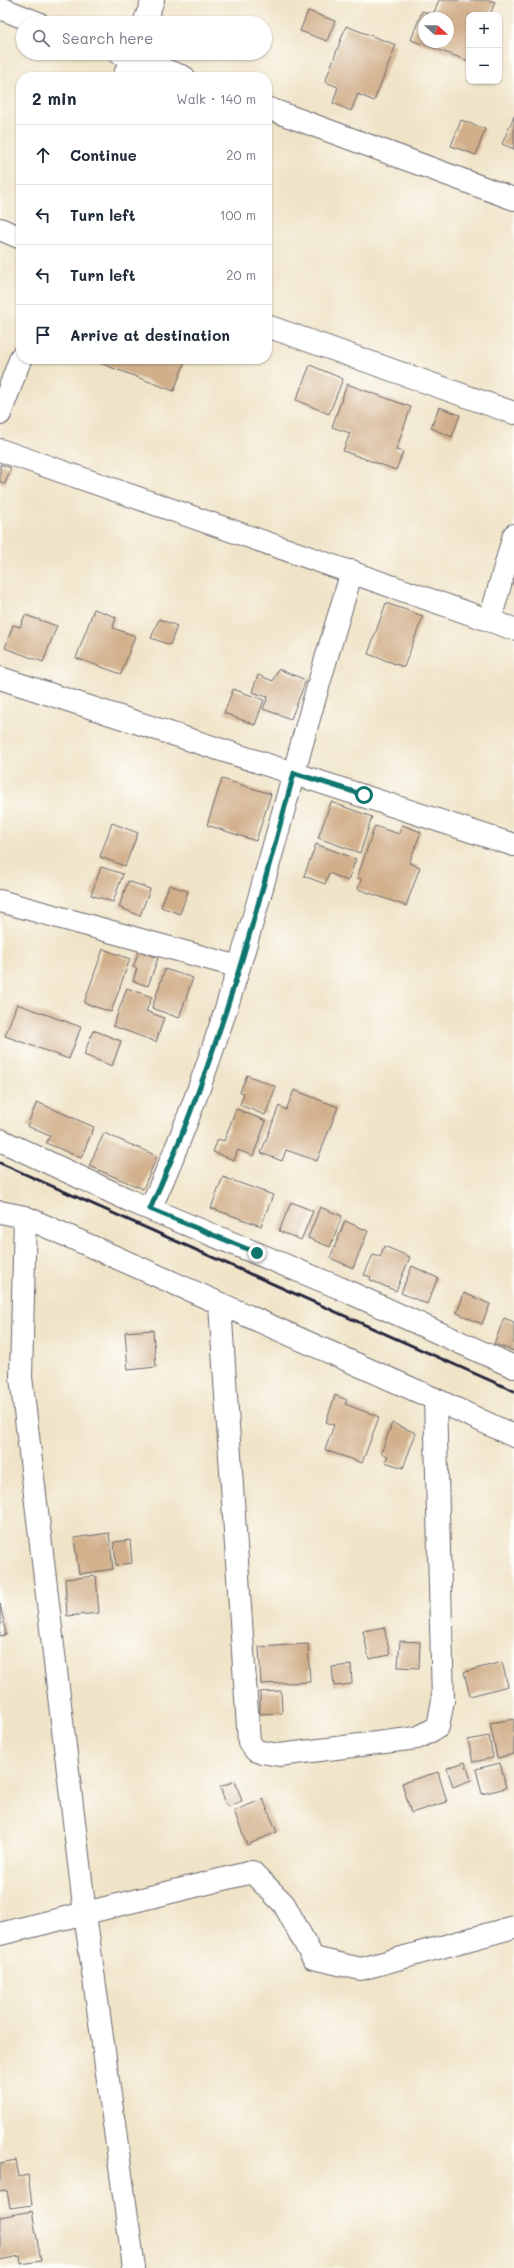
<!DOCTYPE html>
<meta charset="utf-8">
<style>
:root{--surface:#fff;--page:#f6f6f7;--text:#1f2937;--muted:#747a83;--line:#e0e1e3}
body{margin:0;font-family:Mali,sans-serif;background:var(--page);color:var(--text)}
.controls{position:absolute;right:12px;top:12px;display:grid;overflow:hidden;border-radius:8px;box-shadow:0 1px 3px #0004}
.controls button{width:36px;height:36px;display:grid;place-items:center;padding:0;border:0;border-bottom:1px solid var(--line);background:var(--surface);color:var(--text);font:20px sans-serif}
.compass{position:absolute;left:418px;top:12px;width:36px;height:36px;border-radius:50%;background:var(--surface);box-shadow:0 1px 3px #0004;rotate:111deg}
.stop{position:absolute;width:12px;height:12px;margin:-9px;border:3px solid #0f766e;border-radius:50%;background:#fff}
.stop.end{background:#0f766e;border-color:#fff;box-shadow:0 1px 4px #0008}
.list{margin:0;padding:0;list-style:none}
h2{display:flex;justify-content:space-between;align-items:center;height:52px;margin:0;padding:0 16px;font-size:17px}
h2 small{font-size:13px;font-weight:400;color:var(--muted)}
.list li{display:grid;grid-template-columns:26px 1fr auto;gap:12px;align-items:center;box-sizing:border-box;height:60px;padding:0 16px;border-top:1px solid var(--line)}
.list b{display:block;font-size:15px;white-space:nowrap}
.list em{font-size:13px;font-style:normal;color:var(--muted)}
.icon{flex:none;width:22px;height:22px;fill:none;stroke:currentColor;stroke-width:2;stroke-linecap:round;stroke-linejoin:round}
.map{position:relative;flex:none;width:514px;height:2268px;overflow:hidden}
.search{position:absolute;background:var(--surface);box-shadow:0 1px 3px #0004;left:16px;top:16px;width:256px;height:44px;display:flex;align-items:center;gap:10px;box-sizing:border-box;padding:0 14px;border-radius:22px;color:var(--muted);font-size:15px}
.panel{position:absolute;background:var(--surface);box-shadow:0 1px 3px #0004;left:16px;top:72px;width:256px;height:292px;border-radius:16px}
.map>svg:first-child{display:block}
.building{fill:#d1af8a;fill-rule:evenodd}
.lines{fill:none;stroke-linecap:round;stroke-linejoin:round}
.minor-casing{stroke:#6a666c;stroke-width:24}
.minor{stroke:#fff;stroke-width:22}
.rail{stroke:#22223b;stroke-width:3}
.route{stroke:#0f766e;stroke-width:5}
</style>
<div class="map">
<svg width="514" height="2268" viewBox="0 0 514 2268">
<rect width="100%" height="100%" fill="#fdfcf7"/>
<filter id="ink" filterUnits="userSpaceOnUse"><feTurbulence type="fractalNoise" baseFrequency=".025" numOctaves="2"/><feDisplacementMap in="SourceGraphic" scale="8" xChannelSelector="R" yChannelSelector="G"/><feConvolveMatrix kernelMatrix="1 2 1 2 8 2 1 2 1" color-interpolation-filters="sRGB"/></filter>
<filter id="wash" filterUnits="userSpaceOnUse"><feTurbulence type="fractalNoise" baseFrequency=".012" numOctaves="4" result="noise"/><feDisplacementMap in="SourceGraphic" scale="16" xChannelSelector="R" yChannelSelector="G"/><feGaussianBlur stdDeviation="0.9" result="paint"/><feColorMatrix in="noise" values="0 0 0 0 0 0 0 0 0 0 0 0 0 0 0 0 0 1.4 0 .05"/><feComposite in="paint" operator="in"/></filter>
<g filter="url(#wash)">
<rect width="100%" height="100%" fill="#f0e4c8"/>
<g id="blocks">
<path class="building" d="M439,0h50l6,2 -5,13h-21v46l-58,-21 11,-29 11,4zM424,18h24v24h-24z
M308,11l27,10 -8,20 -27,-10z
M346,26l50,19 -22,56 -16,-7 -7,17 -18,-8 5,-16 -13,-5z
M514,116v33l-12,-5z
M461,120l24,9 -9,26 -25,-9z
M89,359h97l-12,32z
M310,365l33,14 -14,35 -33,-14z
M347,384l64,23 -15,43 7,2 -7,18 -53,-19 7,-18 -18,-6z
M439,407l21,8 -8,22 -21,-9z
M0,464l11,4 -6,16 -5,-2z
M386,603l37,13 -19,51 -36,-13z
M94,609l22,8 -3,11 22,8 -14,38 -45,-16z
M25,615l32,11 -14,36 -38,-14 8,-23 7,2z
M159,619l18,7 -7,19 -19,-7z
M278,669l28,11 -15,39 -28,-10 5,-12 -16,-5 6,-17 15,6z
M233,689l31,11 -9,25 -31,-12z
M222,779l49,15 -15,47 -49,-16z
M331,802l41,15 -12,36 -42,-15z
M112,823l26,10 -13,33 -25,-9z
M402,825l19,7 -12,31 11,4 -14,39 -48,-17 3,-10 -4,-1 18,-52 24,8z
M316,844l40,15 -8,22 -19,-8 -4,11 -21,-8z
M101,867l22,7 -10,28 -22,-7z
M128,881l22,8 -10,27 -21,-9z
M169,885l19,6 -8,23 -19,-7z
M103,949l27,10 -19,53 -27,-9z
M139,951l19,7 -10,28 -15,-5 4,-13 -4,-1z
M165,969l28,9 -14,40 -27,-10z
M127,988l25,9 -6,14 18,7 -8,24 -43,-16z
M17,1004l64,23 -12,32 -64,-23z
M93,1030l28,11 -9,25 -28,-11z
M247,1075l29,12 -11,28 -25,-10 4,-12 -4,-1z
M294,1090l44,17 -21,54 -31,-11 -4,11 -21,-8 18,-47 7,4z
M37,1102l57,25 -13,31 -35,-15 4,-7 -23,-10z
M236,1109l30,12 -13,35 -15,-6 -4,10 -21,-8 5,-13 6,2z
M104,1133l53,23 -14,33 -54,-23z
M223,1177l50,18 -12,31 -50,-18z
M291,1202l22,9 -12,29 -22,-9z
M320,1207l22,9 -12,31 -22,-9z
M345,1221l23,10 -15,37 -23,-10z
M384,1246l26,11 -14,34 -26,-11 1,-3 -7,-2 9,-20 7,2z
M412,1266l26,12 -11,26 -26,-11z
M464,1293l26,11 -8,20 -25,-11z
M504,1318l10,4v29l-20,-7z
M153,1330l3,37 -28,3 -3,-38z
M335,1395l12,5 -2,4 34,13 -17,46 -37,-13 9,-25 -8,-3z
M392,1423l24,10 -13,35 -18,-6 3,-6 -7,-3z
M109,1533l4,36 -34,5 -5,-36z
M130,1540l2,23 -16,2 -2,-23z
M96,1576l3,37 -32,3 -2,-37z
M0,1603l6,32 -6,1z
M384,1627l6,28 -21,4 -6,-28z
M400,1641l20,1 -1,26 -21,-1z
M308,1644l2,38 -49,2 -2,-37z
M502,1662l6,24 -38,10 -6,-24z
M351,1665l1,19 -18,2 -2,-19z
M281,1691l1,22 -22,1v-22z
M514,1719v35l-17,4 -7,-35z
M489,1736l4,22 -20,4 -5,-22z
M465,1762l6,18 -18,7 -6,-19z
M500,1763l6,25 -24,6 -6,-25z
M438,1772l9,30 -36,11 -9,-30z
M235,1781l7,20 -15,6 -7,-20z
M263,1799l14,33 -30,13 -13,-34z
M16,2160l3,17 9,-2 4,30 -22,3 -3,-17 -7,1v-29z
M32,2211l9,50 -20,3 -1,-8 -20,4v-43z"/>
</g>
</g>
<g filter="url(#ink)">
<use href="#blocks" fill-opacity="0" stroke="#6a666c" stroke-width="1"/>
<g class="lines">
<defs>
<path id="minor" d="M0,8l38,15
M144,23l9,-23
M119,53l65,24
M124,77l9,-24
M267,108l247,91
M0,229l21,9
M267,326l247,87
M0,414l21,-57
M0,450l514,179
M490,620l24,-85
M0,678l514,167
M0,901l239,66
M0,1140l133,62 207,86 174,79
M150,1209c69,-151 110,-314 154,-473 15,-55 32,-110 48,-165
M0,1212l25,5 410,182 79,37
M25,1217l-4,160 64,537 49,354
M220,1305l29,437 7,9 23,4 138,-17 21,-11 5,-27 -8,-301
M0,1934l252,-62 32,32 29,54 48,11 153,-42"/>
</defs>
<use href="#minor" class="minor-casing"/>
<use href="#minor" class="minor"/>
<path class="rail" d="M0,1163l514,228"/>
</g>
</g>
<g class="lines" filter="url(#ink)">
<path class="route" d="M257,1253l-107,-44c64,-139 105,-289 144,-436l70,22"/>
</g>
</svg>
<div class="controls">
<button>+</button>
<button>−</button>
</div>
<svg class="compass" viewBox="-18 -18 36 36"><path d="M0-13l5 13h-10z" fill="#e53935"/><path d="M0 13l5-13h-10z" fill="#747a83"/></svg>
<div class="stop" style="left:364px;top:795px"></div>
<div class="stop end" style="left:257px;top:1253px"></div>
<div class="search"><svg class="icon" aria-label="search" viewBox="0 0 24 24"><circle cx="10" cy="10" r="6"/><path d="M15 15l6 6"/></svg>Search here</div>
<section class="panel">
<h2>2 min<small>Walk · 140 m</small></h2>
<ul class="list">
<li><svg class="icon" aria-label="ahead" viewBox="0 0 24 24"><path d="M12 20V5M6 11l6-6 6 6"/></svg><div><b>Continue</b></div><em>20 m</em></li>
<li><svg class="icon" aria-label="left" viewBox="0 0 24 24"><path d="M17 20v-9H6M10 6l-5 5 5 5"/></svg><div><b>Turn left</b></div><em>100 m</em></li>
<li><svg class="icon" aria-label="left" viewBox="0 0 24 24"><path d="M17 20v-9H6M10 6l-5 5 5 5"/></svg><div><b>Turn left</b></div><em>20 m</em></li>
<li><svg class="icon" aria-label="arrive" viewBox="0 0 24 24"><path d="M6 21V4h12l-3 4 3 4H6"/></svg><div><b>Arrive at destination</b></div></li>
</ul>
</section>
</div>
